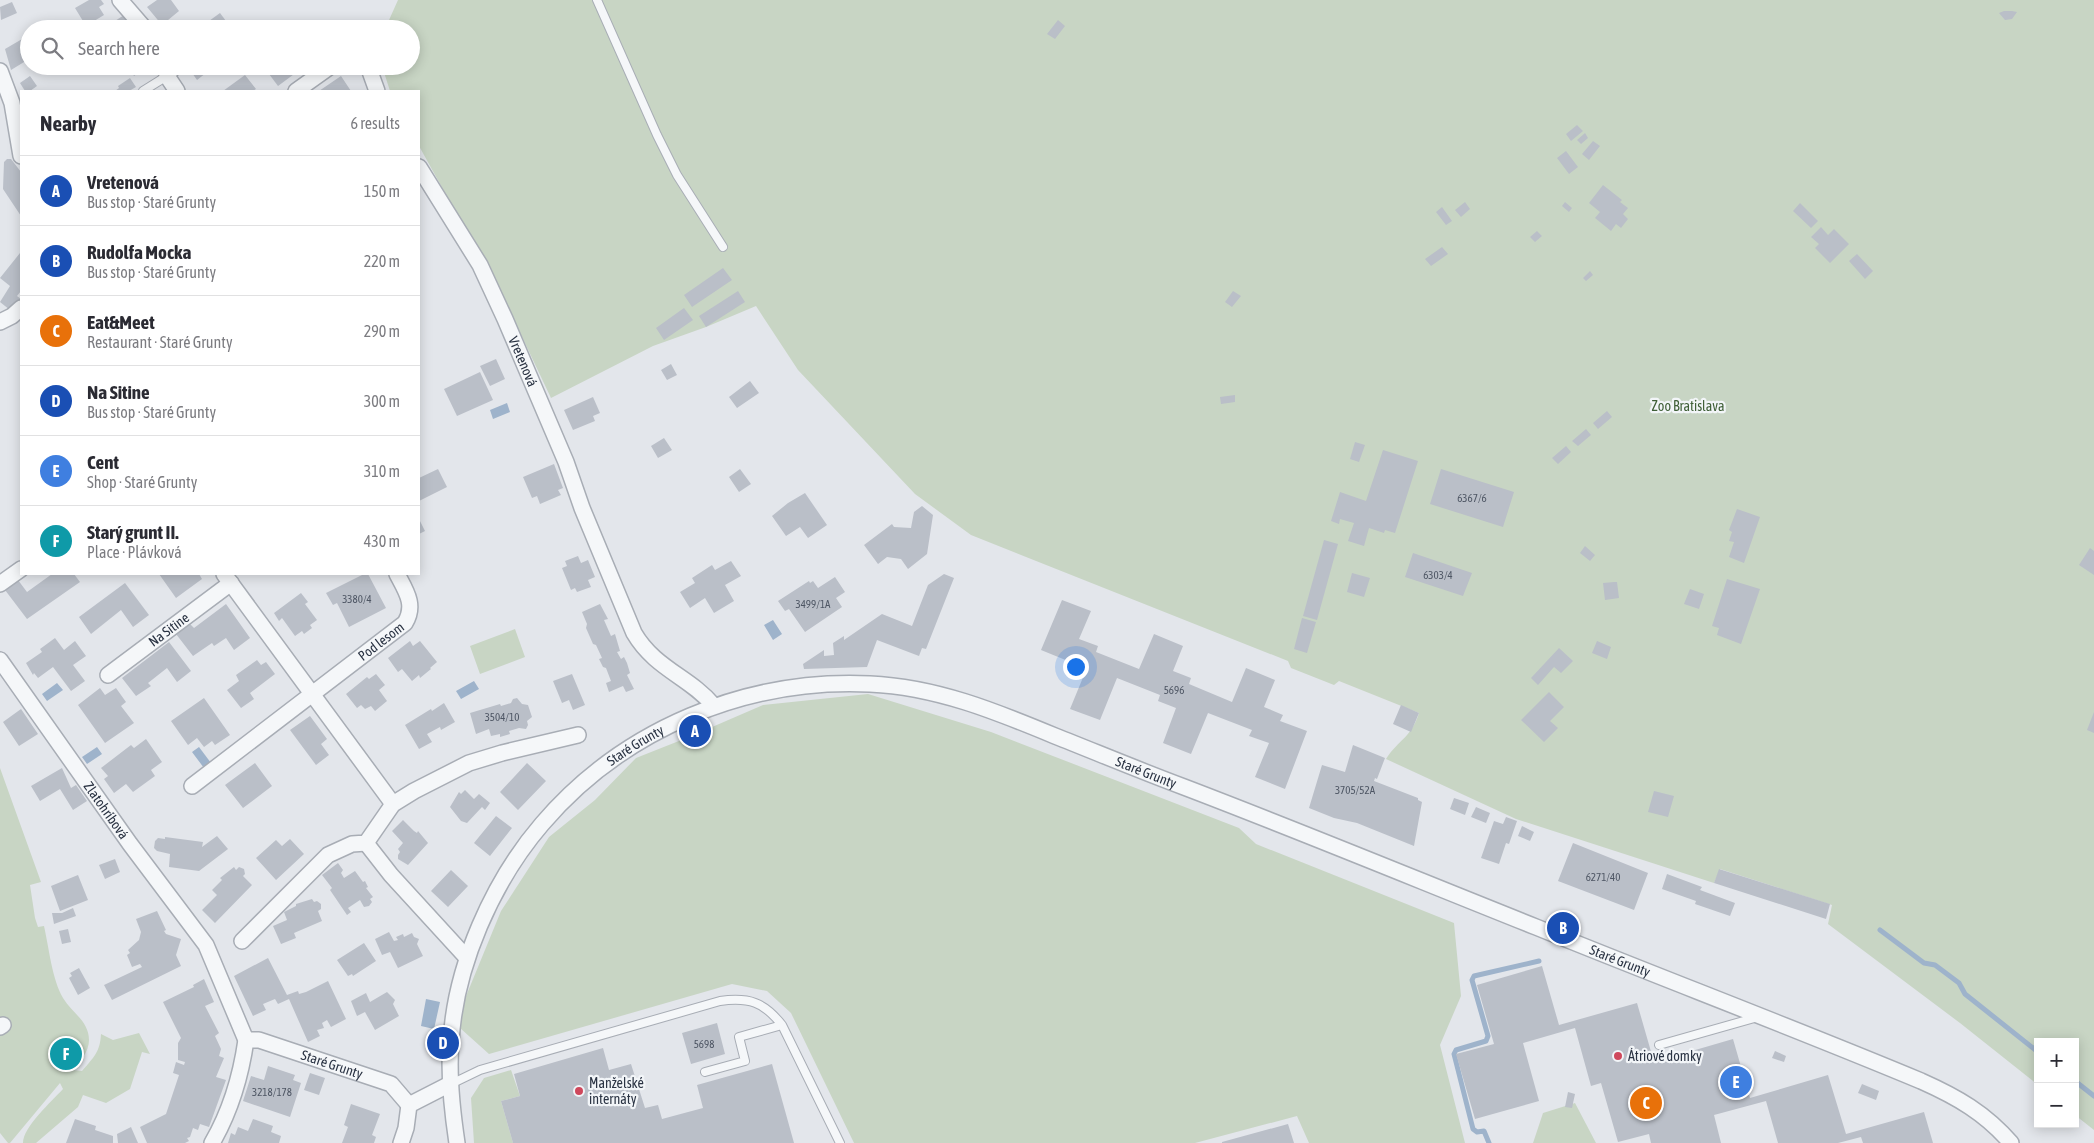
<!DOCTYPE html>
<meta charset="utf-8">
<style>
:root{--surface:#fff;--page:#f2f2f3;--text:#2b2b33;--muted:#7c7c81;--line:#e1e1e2;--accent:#0b8043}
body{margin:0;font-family:"Asap Condensed",sans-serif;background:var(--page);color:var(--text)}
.controls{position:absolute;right:15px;bottom:15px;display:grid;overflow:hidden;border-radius:0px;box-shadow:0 2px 12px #0003}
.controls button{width:45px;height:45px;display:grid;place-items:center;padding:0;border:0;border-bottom:1px solid var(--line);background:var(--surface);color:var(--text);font:25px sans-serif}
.you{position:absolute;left:1075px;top:666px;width:18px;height:18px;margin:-12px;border:4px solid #fff;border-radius:50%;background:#1a73e8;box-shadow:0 0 0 8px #1a73e833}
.badge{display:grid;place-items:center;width:32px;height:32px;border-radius:50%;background:var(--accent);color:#fff;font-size:16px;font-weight:700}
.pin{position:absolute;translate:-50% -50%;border:2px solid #fff;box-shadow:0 1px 5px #0006}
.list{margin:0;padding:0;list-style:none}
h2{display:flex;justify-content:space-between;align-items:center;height:65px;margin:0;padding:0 20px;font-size:21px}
h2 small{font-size:16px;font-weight:400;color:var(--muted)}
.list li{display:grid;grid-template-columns:32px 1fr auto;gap:15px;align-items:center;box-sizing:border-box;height:70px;padding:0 20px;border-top:1px solid var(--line)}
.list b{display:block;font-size:19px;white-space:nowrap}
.list p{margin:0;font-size:16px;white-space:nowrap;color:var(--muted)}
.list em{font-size:16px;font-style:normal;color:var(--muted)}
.icon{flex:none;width:28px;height:28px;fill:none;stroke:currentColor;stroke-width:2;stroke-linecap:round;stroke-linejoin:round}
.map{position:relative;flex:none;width:2094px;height:1143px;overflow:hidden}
.search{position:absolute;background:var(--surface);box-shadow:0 2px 12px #0003;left:20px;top:20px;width:400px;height:55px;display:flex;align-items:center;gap:12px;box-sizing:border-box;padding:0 18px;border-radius:28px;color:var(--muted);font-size:19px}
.panel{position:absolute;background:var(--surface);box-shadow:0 2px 12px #0003;left:20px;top:90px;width:400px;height:485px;border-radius:0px}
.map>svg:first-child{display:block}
.green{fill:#c8d5c4}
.water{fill:#9eb3cb}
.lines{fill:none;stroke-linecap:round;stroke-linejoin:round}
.stream{stroke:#9eb3cb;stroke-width:5}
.building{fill:#babfc8}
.service-casing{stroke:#a8adb5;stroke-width:10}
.minor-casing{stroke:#a8adb5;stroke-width:18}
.service{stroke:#f5f7f9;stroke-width:8}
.minor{stroke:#f5f7f9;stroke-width:15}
.poi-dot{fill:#cf485c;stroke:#f2f5f8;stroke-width:2}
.labels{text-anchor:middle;stroke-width:4.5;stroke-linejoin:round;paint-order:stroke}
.number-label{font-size:11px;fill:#4e5664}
.street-label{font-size:14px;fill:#2a3343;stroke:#f2f5f8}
.park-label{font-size:14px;fill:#3f5f37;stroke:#f2f5f8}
.poi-label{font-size:14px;fill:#2a3343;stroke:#f2f5f8;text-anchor:start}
</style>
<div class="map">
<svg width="2094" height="1143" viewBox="0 0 2094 1143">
<rect width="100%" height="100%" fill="#e3e6eb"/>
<path class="green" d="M398,0h1696v1130l-19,-15v-73h-37v43l-78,-62 -132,-99 4,-19 -112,-36 -6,14 -198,-64 -130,-60c13,-20 25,-21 33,-46l-80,-32 -5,4 -43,-17 -3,-7 -317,-126 -56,-41 -117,-124 -42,-64 -50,21 -53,19 -102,52 -46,-97 -86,-155v-55h-29l-8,-25h29v-37h-26z
M515,629l10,28 -45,17 -10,-28z
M868,694l123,38 248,96 17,16 198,79 7,73 -21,49 25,98h-156l-12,-27 -102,27h-341l-63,-130 -24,-22 -35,-7 -243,70 -29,-26 4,-27 37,-90 48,-74 46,-37 41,-42 53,-21 74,-32z
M0,768l41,114 -11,3 5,33 3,9 6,-1c5,22 8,53 19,72 9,15 26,23 26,42 0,12 -9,21 -16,30l9,1c12,-14 18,-19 19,-37l12,6 26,-7 11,21 -8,-2 -12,37 -24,14 -23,-8 -5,12 -42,36h-13c0,-16 29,-42 40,-54l-3,-6 -50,60h-2l-8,-10z
M511,1070l9,26 -19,5 12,42h-39l-3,-45 13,-20z
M1575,1103l21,40h-63l10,-30z"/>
<path class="water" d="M507,403l3,9 -17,7 -3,-9z
M773,620l9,14 -9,6 -9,-15z
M474,681l5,8 -18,10 -5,-8z
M57,683l6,7 -16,11 -5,-7z
M97,747l5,7 -15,10 -5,-7z
M199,747l12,16 -7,5 -12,-16z
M426,999l14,3 -6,27 -13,-3z"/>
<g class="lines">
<path class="stream" d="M1880,930l44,33 11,2 24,18 6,11 73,58
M2075,1081l19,15
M1489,1143l-5,-12 -7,1 -4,-3 -19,-75 2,-4 30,-9 2,-5 -16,-56 2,-4 65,-15"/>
</g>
<path class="building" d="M89,0h12l3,4 -5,3 5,8 -18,11 -11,-18z
M157,0h14l8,11 -17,14 -15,-18z
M12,2l5,11 -16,7 -1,-13z
M2004,11h8l5,1 -5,7 -7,1 -6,-7z
M220,13l6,8 -10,8 -7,-8z
M124,15l6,8 -4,2 3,4h-26z
M1058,20l7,6 -10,13 -8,-5z
M29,35v24l-18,11 -6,-21z
M128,66h20l-14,10z
M194,66h6l6,7 -9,7 -7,-10z
M263,66h42l-27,20z
M245,75l11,14 -3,2h-30z
M30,76l7,10 -7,5h-5l-5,-8z
M341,76l10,15h-32z
M130,78l6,9 -7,4h-14l4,-3 -1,-2z
M1577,125l6,6 -12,10 -5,-7z
M1585,133l3,5 -7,6 -4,-4z
M1593,141l7,5 -11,14 -7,-6z
M1566,151l12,16 -9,7 -12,-16z
M7,159h4l10,13v44l-18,-27 1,-27z
M1603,185l19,15 -2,2 8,6 -5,6 5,5 -7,9 -5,-4 -5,7 -16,-13 5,-6 -11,-9z
M1465,202l5,7 -9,8 -6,-7z
M1565,202l7,6 -3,4 -7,-6z
M1800,203l18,18 -7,7 -18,-17z
M1442,207l10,14 -6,4 -10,-13z
M1821,227l7,8 6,-6 15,15 -19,19 -15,-15 4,-4 -8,-7z
M1537,231l5,5 -7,6 -5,-5z
M1442,247l6,7 -17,12 -6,-7z
M20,253l1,38 -4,5 4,3 -11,11 -10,-8 10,-16 -10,-8z
M1857,254l16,17 -8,8 -16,-18z
M723,268l9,12 -40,27 -8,-12z
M1590,271l3,4 -7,6 -3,-3z
M738,291l7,11 -39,25 -7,-11z
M1233,291l8,5 -9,11 -7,-5z
M684,308l9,12 -29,20 -8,-12z
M496,359l9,20 -15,7 -10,-20z
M671,364l6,11 -10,5 -6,-10z
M480,372l13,28 -36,16 -13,-27z
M750,381l9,12 -22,15 -8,-11z
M1235,395v7l-14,2 -1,-7z
M593,397l7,16 -7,3 2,5 -22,9 -9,-20z
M1607,411l5,6 -14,12 -5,-6z
M1586,429l5,6 -13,11 -6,-5z
M664,438l8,12 -14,8 -7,-12z
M1355,442l10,3 -6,17 -9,-3z
M1566,446l5,6 -13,12 -6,-6z
M1383,450l35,11 -23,72 -10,-3 -1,3 -15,-5 -5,18 -16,-5 6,-18 -14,-4 -1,5 -8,-3 9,-29 26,9z
M554,464l9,24 -5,2 3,5 -21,9 -3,-8 -5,2 -9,-21z
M438,469l9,18 -28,14v-23z
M740,469l11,15 -12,8 -10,-15z
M1441,469l73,23 -11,35 -73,-23z
M805,493l22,32 -19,13 -8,-11 -14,9 -14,-20 16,-13z
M922,506l11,9 -6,39 -19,15 -7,-10 -14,-2 -9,7 -14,-19 28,-21 2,3 17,1 3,-16z
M1737,509l23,8 -16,46 -15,-6 5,-15 -5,-1 3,-9 -3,-2z
M419,519l6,12 -6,3z
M1324,540l14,4 -21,76 -14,-4z
M1585,546l10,9 -5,6 -10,-8z
M2090,548l4,3v24l-15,-10z
M1413,553l59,20 -9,23 -58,-19z
M578,556l3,7 7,-3 7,17 -7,3 3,7 -14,5 -2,-4 -4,2 -9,-22 5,-2 -2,-5z
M731,561l10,15 -16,9 9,16 -20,12 -9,-15 -15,10 -10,-16 15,-9 -3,-5 20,-13 3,5z
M1352,573l18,5 -6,19 -17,-5z
M52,574h22l6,8 -53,37 -22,-29 13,-10 9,12z
M159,574h40l3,5 -26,19z
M364,574h4l18,34 -37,19 -12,-24 -4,2 -7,-12z
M944,574l10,4 -28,71 -4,-1 -3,8 -42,-16 -10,27 -63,2 -1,-5 21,-14v6l10,-1 -1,-12 11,-7v4l38,-26 30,12 16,-41z
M835,577l10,15 -9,6 6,9 -37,25 -16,-23 -4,2 -7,-10 31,-20 1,2 3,-2 5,7z
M1727,579l33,10 -19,55 -24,-9 2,-7 -7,-2z
M1614,582h3l2,16 -14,2 -2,-17z
M125,583l24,32 -16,12 -12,-17 -30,24 -12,-17z
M1690,589l14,5 -5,15 -15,-5z
M301,593l7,9 -3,2 12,16 -7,5 2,3 -8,6 -2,-3 -7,5 -13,-18 -3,3 -5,-8z
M1062,600l29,11 -12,28 19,7 -2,6 43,17 15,-35 29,12 -10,25 18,7 -2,6 43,18 14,-34 29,12 -11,27 19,8 -3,6 27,10 -22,58 -30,-12 14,-34 -20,-7 3,-6 -44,-17 -17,41 -28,-11 13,-35 -18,-7 2,-6 -43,-17 -17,42 -30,-11 14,-34 -19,-8 3,-6 -27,-11z
M226,604l24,34 -16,12 -8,-12 -12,8 -2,-3 -19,13 -17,-22 14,-10 4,4z
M600,604l8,15 -4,1 7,16 4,-2 5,17 -3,1 4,7 3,-2 3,6 3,10 -3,2 7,14 -8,3 -3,-6 -14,6 -3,-9 5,-2 -5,-13 -3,-1 -4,-8 3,-1 -6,-13 -3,-1 -7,-16 1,-4 -5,-12z
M1302,618l14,4 -9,31 -13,-4z
M55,638l9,12 11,-9 11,15 -13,9 12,16 -14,10 -18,-24 -15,11 -4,-5 -1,2 -7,-12 16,-11 -2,-3z
M410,641l3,5 7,-5 17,21 -7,6 1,1 -11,9 -1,-3 -7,6 -10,-12 -4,3 -10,-14z
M1597,641l14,6 -4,12 -15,-6z
M169,642l22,29 -14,11 -10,-14 -19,15 3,3 -15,10 -14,-18z
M1559,648l14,13 -12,12 -7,-6 -16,18 -7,-7z
M257,660l4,5 5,-3 9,12 -25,19 4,6 -13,9 -14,-18 12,-9 -3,-6z
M376,674l9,11 -6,5 8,11 -12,10 -4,-5 -6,3 -4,-4 -4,3 -11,-14 21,-17 2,2z
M572,674l13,31 -12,5 -4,-10 -7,3 -9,-22z
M100,688l5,7 11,-7 10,14 -5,4 13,17 -29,20 -27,-38z
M1549,692l15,15 -14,14 8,7 -14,14 -23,-22z
M204,698l26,37 -15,10 -3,-4 -8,6 -7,-9 -9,7 -17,-24z
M517,698l5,6 6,1 4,12 -5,4 1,4 -2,4 -7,-1 -10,3 1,3 -10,3v-3l-9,2 -2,-7 -13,5 -6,-21 30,-9 1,2 10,-3 2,-4z
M444,703l11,19 -14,8 -1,-3 -13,7 5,8 -13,7 -14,-24 26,-16 1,2z
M1401,705l18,8 -8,19 -18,-8z
M21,709l17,25 -19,12 -16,-24z
M2094,712v21l-7,-3z
M310,716l17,23 -6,5 8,11 -13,10 -26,-35z
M146,739l16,23 -11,8 4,6 -22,16 -7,-8 -12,9 -10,-14 4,-3 -7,-8 30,-23 3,3z
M1353,745l32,13 -8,21 -2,-1 -1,3 44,17v2l4,2 -8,44 -57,-23 -23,-5 -25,-10 13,-43 23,7z
M255,763l17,23 -29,22 -18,-23z
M527,763l19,18 -28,29 -18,-18z
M62,768l9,20 5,-3 11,16 -14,9 -13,-21 -20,12 -9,-15z
M465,790l9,9 5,-5 11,9 -5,7 -3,-3 -15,16 -6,-2 -11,-14 9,-15 2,2z
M1654,791l20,5 -6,21 -20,-5z
M1454,798l15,5 -4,12 -15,-6z
M1476,807l14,6 -4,10 -15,-6z
M496,816l16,12 -22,28 -16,-13z
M1506,817l11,4 -8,23 -3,-1 -7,21 -18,-6 13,-37 9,3z
M403,820l11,11 3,2 1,-2 10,12 -20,22 -10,-6v-4l2,-3 -2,-3 5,-6 -11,-12z
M1522,826l12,6 -4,9 -12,-5z
M217,836l11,13 -29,22 -30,-4 1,-13 -13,-3 -3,-3 1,-7 3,-3 7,1v-2l38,5 -1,5z
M290,839l14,15 -28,26 -20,-22 20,-18 6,6z
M1573,843l75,30 -14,37 -76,-29z
M115,859l5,13 -15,7 -6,-14z
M338,863l5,7 -2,3 3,5 11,-7 8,11 2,-1 3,6 -2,1 7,9 -3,2 2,3 -3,4 -5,1 -4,-7 -12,8 3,4 -4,3 -17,-25 2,-2 -10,-13z
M234,867l2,3 3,-3 5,2 1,5 -2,2 9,9 -37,38 -13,-13 15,-15 -5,-5 10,-10 -2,-2z
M1719,869l111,35 -4,15 -112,-36z
M451,870l17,16 -20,21 -17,-16z
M1667,874l35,13 -2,3 35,13 -5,13 -35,-12 1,-3 -34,-12z
M78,875l10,25 -28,11 -9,-25z
M312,899l2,3 3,-1 4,3v5l-3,2 4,10 -28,12 2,5 -15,6 -8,-18 14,-6 -3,-8 12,-6v-2z
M73,908l3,8 -22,8 -2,-11h10z
M157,911l9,19 -2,1 2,3 15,5 -5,16 5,11 -69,34 -8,-15 38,-18 -2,-3 -8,3 -5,-12 3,-2 -2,-3 11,-10 2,-8 -5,-13z
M68,929l3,13 -9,2 -3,-13z
M389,932l5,9 4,-1 -2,-3 7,-3 1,3 8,-4 2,4 5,2 -2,5 6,12 -25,12 -8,-16 -8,3 -7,-16z
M364,943l12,18 -23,15 -1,-2 -4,2 -11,-16z
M268,958l19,37 11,-4 1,3 7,-2 22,-11 18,38 -15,8 -4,-7 -5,3 2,5 -7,2 3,6 -12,6 -19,-43 -11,5 -3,-5 -12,5 3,6 -13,6 -19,-40z
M1542,966l17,59 78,-22 17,59 79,-23 17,59 78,-23 18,59 78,-22 9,31h-70l-2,-6 -23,6h-60l-12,-42 -52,14 7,28h-70l-2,-9 -31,8 -17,-59 -10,3 -16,-58 -52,15 16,58 -64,18 -19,-65 38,-10 -17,-59z
M79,968l11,20 -12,7 -9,-17 3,-2 -2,-3z
M204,979l10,23 -9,4 14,27 -4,3 6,13 -2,7 5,2 -8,19 10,3 -17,47 -9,-3 -2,6 -5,-2 -3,9 -3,1 2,3 -4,2h-38l-7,-16 26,-13 13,-39 -6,-2 3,-11 8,3 1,-3 -7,-2v-17l3,-5 -18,-36 31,-15 -1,-2z
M387,992l8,8 -2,4 6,12 -24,14 -10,-18 -8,4 -6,-15 15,-8 4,9z
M717,1023l8,31 -34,10 -9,-31z
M603,1048l6,22 22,-6 14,44 13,-3 4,14 41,-11 -6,-23 75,-21 22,79h-281l-12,-42 19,-5 -6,-22z
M1775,1051l11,5 -2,6 -12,-4z
M268,1066l27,9 -2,5 8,3 -11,34 -47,-16 8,-25 13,4z
M310,1073l15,5 -6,17 -15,-5z
M1862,1084l17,7 -3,9 -18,-7z
M1568,1092l7,2 -3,14 -7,-1z
M351,1104l29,10 -8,21 4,2 -2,6h-32l6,-16 -4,-2z
M75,1119l21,7 -1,4 18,6v7h-47z
M253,1119l20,7 -2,6 10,4 -2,7h-51l3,-10 4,2 3,-8 10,4z
M1288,1124l6,19h-72v-1z
M131,1127l7,16h-20l-1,-9z"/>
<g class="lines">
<defs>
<path id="service" d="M597,0l60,135 20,40 46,72
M143,91l24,-15
M1659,1045l99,-28
M705,1072l40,-11 -6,-24 43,-12
M451,1084l29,-14 240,-69c29,-4 44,1 62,24l58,118"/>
<g id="minor">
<path d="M120,0l25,29"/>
<path d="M174,66l-7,10 10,15"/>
<path d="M368,66l9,25"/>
<path d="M0,71l12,32 9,53"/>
<path d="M296,91l35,-25"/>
<path id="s1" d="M419,167l61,98 25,54 61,143 16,46 52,125c21,36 56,44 80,73"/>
<path d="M0,322l12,-6 9,-8"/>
<path d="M224,574l169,230"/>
<path d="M0,584l21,-15"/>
<path id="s2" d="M0,660l130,184 76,101 40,95"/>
<path id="s3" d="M108,675l123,-92"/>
<path id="s4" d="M192,786l213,-163c11,-18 1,-32 -8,-49"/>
<path d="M366,843l25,32 76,83"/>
<path d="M242,941l86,-86 24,-11 14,-1 27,-39 21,-13 55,-28 33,-10 76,-18"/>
<path d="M0,1027l3,-2"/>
<path id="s5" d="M212,1143c18,-31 29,-68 34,-103h13l132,44 18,21"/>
<path d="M401,1143l5,-15 3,-23 41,-21"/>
<path id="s6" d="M457,1143c-5,-33 -9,-67 -6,-101 4,-76 42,-161 91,-218 81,-95 204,-146 328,-140 66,3 125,27 185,52 43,17 86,35 129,51 118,45 234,93 352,140 128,52 258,101 385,154 36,16 64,32 90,62"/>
</g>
</defs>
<use href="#service" class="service-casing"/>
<use href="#minor" class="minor-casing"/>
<use href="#service" class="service"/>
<use href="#minor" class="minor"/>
</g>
<g class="poi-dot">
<circle cx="1618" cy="1056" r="5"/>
<circle cx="579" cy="1091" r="5"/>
</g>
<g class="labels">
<g class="number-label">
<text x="1472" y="502">6367/6</text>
<text x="1438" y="579">6303/4</text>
<text x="357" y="603">3380/4</text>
<text x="813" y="608">3499/1A</text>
<text x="1174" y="694">5696</text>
<text x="502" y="721">3504/10</text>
<text x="1355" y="794">3705/52A</text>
<text x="1603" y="881">6271/40</text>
<text x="704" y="1048">5698</text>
<text x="272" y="1096">3218/178</text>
</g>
<g class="street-label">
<text dy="5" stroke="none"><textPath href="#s1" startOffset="221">Vretenová</textPath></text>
<text dy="5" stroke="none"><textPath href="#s3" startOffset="76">Na Sitine</textPath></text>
<text dy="5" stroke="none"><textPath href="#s4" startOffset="238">Pod lesom</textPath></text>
<text dy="5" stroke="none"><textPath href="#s6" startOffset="464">Staré Grunty</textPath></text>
<text dy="5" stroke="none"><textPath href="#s6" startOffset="1002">Staré Grunty</textPath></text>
<text dy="5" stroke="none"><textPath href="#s2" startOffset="184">Zlatohríbová</textPath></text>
<text dy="5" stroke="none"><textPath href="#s6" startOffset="1512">Staré Grunty</textPath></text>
<text dy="5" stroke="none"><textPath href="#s5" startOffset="199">Staré Grunty</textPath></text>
</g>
<g class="park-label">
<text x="1688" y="411">Zoo Bratislava</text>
</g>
<g class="poi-label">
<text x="1628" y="1061">Átriové domky</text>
<text x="589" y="1088">Manželské<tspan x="589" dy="16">internáty</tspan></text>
</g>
</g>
</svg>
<div class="controls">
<button>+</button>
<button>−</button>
</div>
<div class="you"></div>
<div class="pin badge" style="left:695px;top:731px;background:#1a4fb4">A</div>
<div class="pin badge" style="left:1563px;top:928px;background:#1a4fb4">B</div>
<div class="pin badge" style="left:1646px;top:1103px;background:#e8710a">C</div>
<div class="pin badge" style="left:443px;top:1043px;background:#1a4fb4">D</div>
<div class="pin badge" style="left:1736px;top:1082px;background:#3f7fe0">E</div>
<div class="pin badge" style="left:66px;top:1054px;background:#0f9aa8">F</div>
<div class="search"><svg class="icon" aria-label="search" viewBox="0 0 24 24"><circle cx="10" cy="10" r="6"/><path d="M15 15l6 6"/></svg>Search here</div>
<section class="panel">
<h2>Nearby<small>6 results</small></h2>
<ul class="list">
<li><span class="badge" style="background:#1a4fb4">A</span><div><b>Vretenová</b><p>Bus stop · Staré Grunty</p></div><em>150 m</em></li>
<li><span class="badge" style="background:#1a4fb4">B</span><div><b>Rudolfa Mocka</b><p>Bus stop · Staré Grunty</p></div><em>220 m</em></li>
<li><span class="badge" style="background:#e8710a">C</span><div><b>Eat&amp;Meet</b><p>Restaurant · Staré Grunty</p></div><em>290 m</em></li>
<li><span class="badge" style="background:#1a4fb4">D</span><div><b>Na Sitine</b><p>Bus stop · Staré Grunty</p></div><em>300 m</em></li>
<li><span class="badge" style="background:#3f7fe0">E</span><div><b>Cent</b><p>Shop · Staré Grunty</p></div><em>310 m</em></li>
<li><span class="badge" style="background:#0f9aa8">F</span><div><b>Starý grunt II.</b><p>Place · Plávková</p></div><em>430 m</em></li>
</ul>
</section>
</div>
